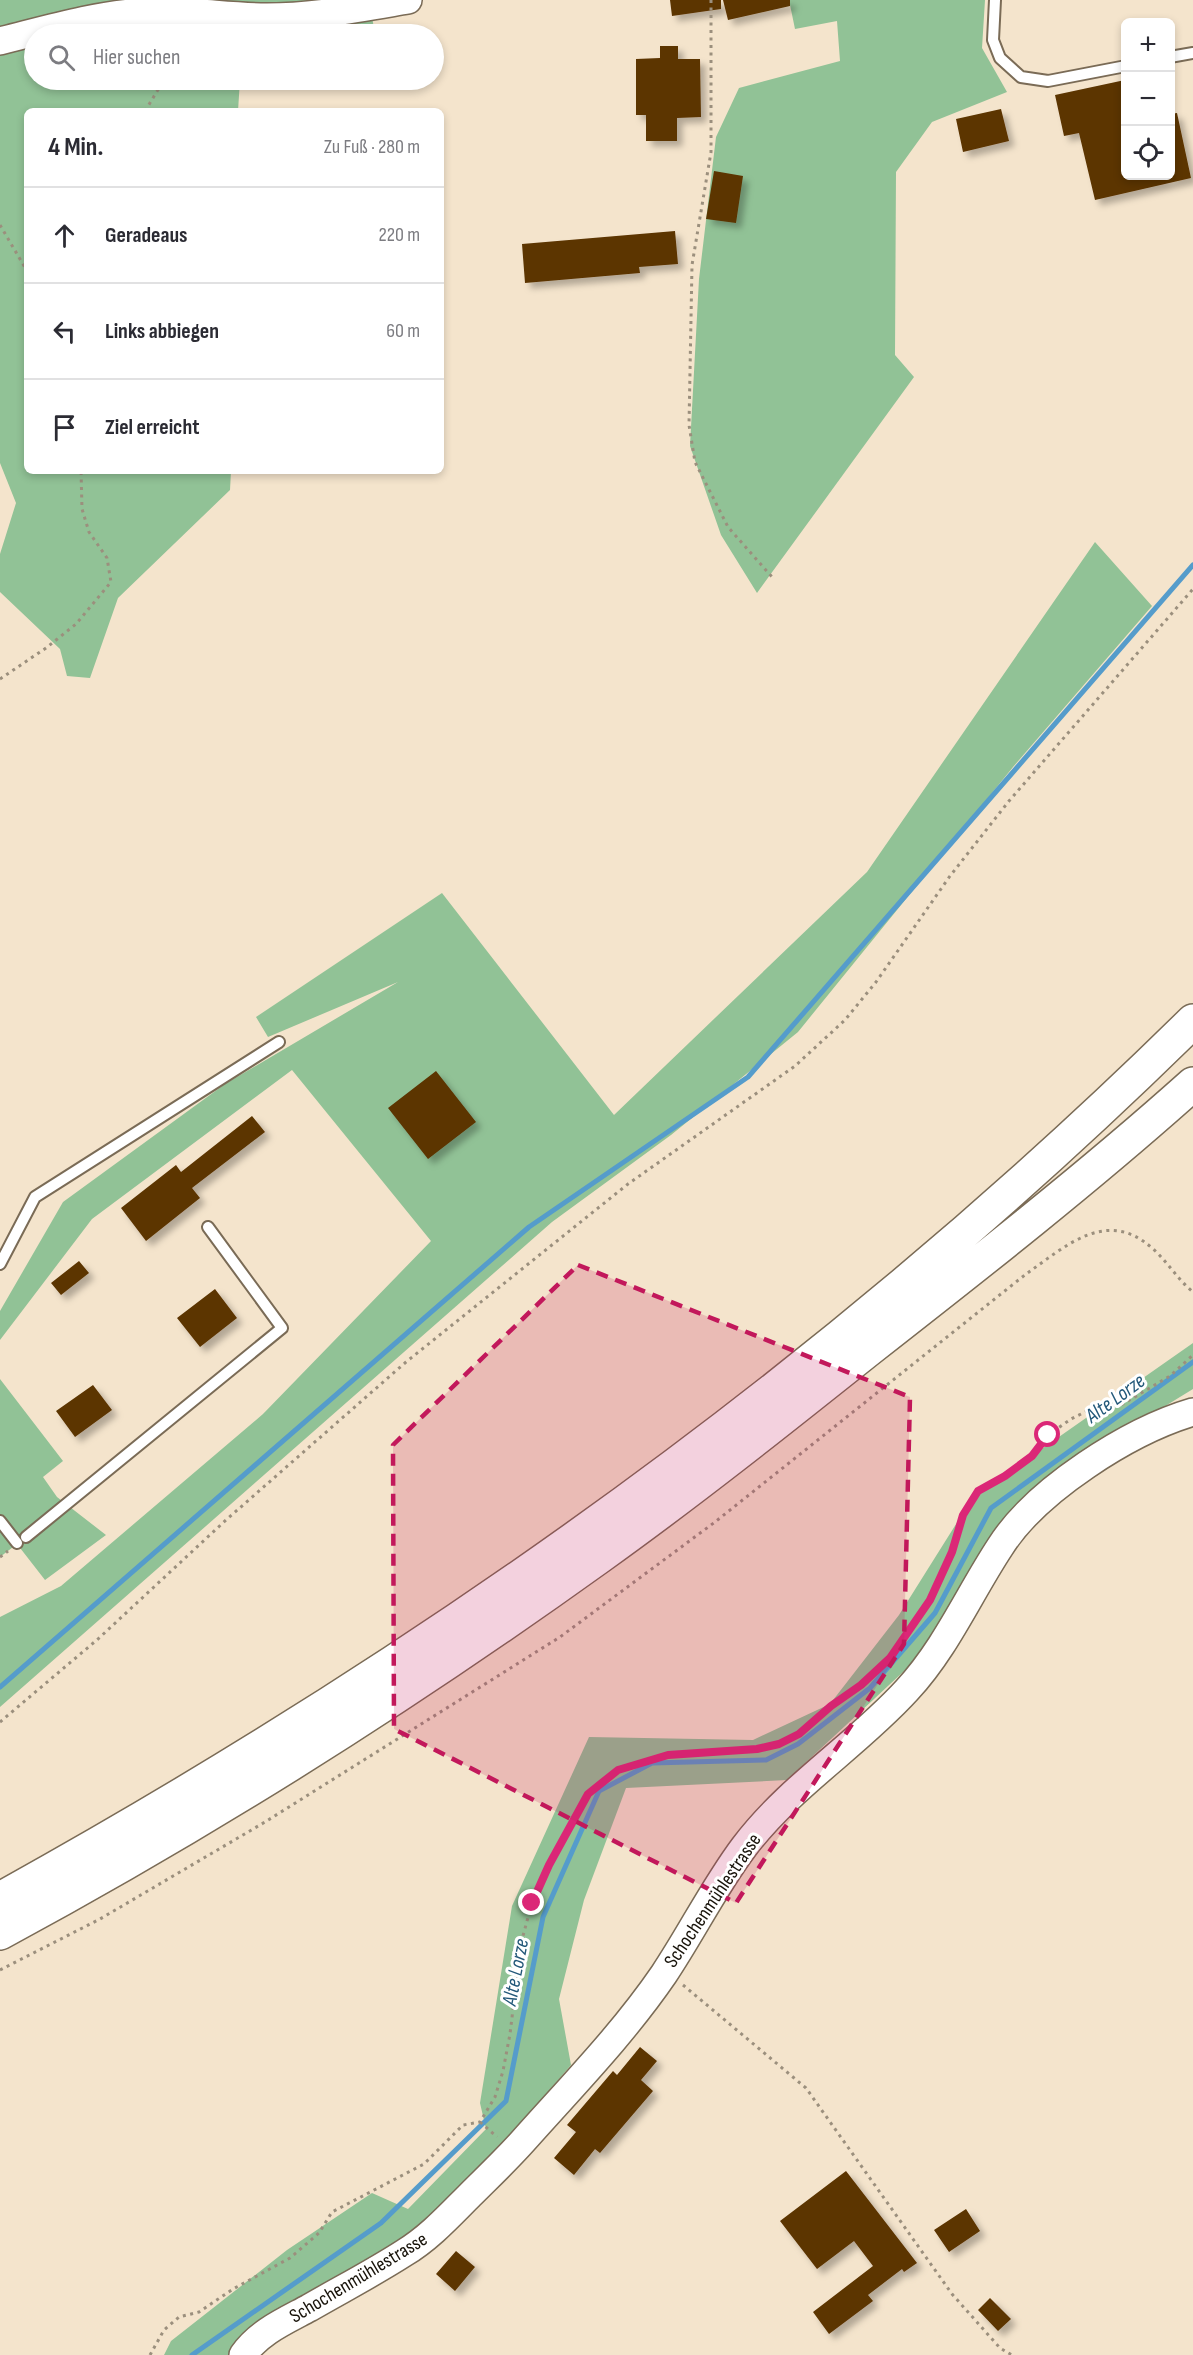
<!DOCTYPE html>
<html lang="de">
<meta charset="utf-8">
<style>
:root{--surface:#fff;--page:#f7f7f7;--text:#2b2b33;--muted:#7c7c81;--line:#e1e1e2}
body{margin:0;font-family:"Sofia Sans Condensed",sans-serif;background:var(--page);color:var(--text)}
.controls{position:absolute;right:18px;top:18px;display:grid;overflow:hidden;border-radius:9px;box-shadow:0 3px 9px #0003}
.controls button{width:54px;height:54px;display:grid;place-items:center;padding:0;border:0;border-bottom:2px solid var(--line);background:var(--surface);color:var(--text);font:30px sans-serif}
.stop{position:absolute;width:18px;height:18px;margin:-14px;border:4px solid #db2777;border-radius:50%;background:#fff}
.stop.end{background:#db2777;border-color:#fff;box-shadow:0 2px 6px #0008}
.list{margin:0;padding:0;list-style:none}
h2{display:flex;justify-content:space-between;align-items:center;height:78px;margin:0;padding:0 24px;font-size:26px}
h2 small{font-size:20px;font-weight:400;color:var(--muted)}
.list li{display:grid;grid-template-columns:39px 1fr auto;gap:18px;align-items:center;box-sizing:border-box;height:96px;padding:0 24px;border-top:2px solid var(--line)}
.list b{display:block;font-size:22px;white-space:nowrap}
.list em{font-size:20px;font-style:normal;color:var(--muted)}
.icon{flex:none;width:33px;height:33px;fill:none;stroke:currentColor;stroke-width:2;stroke-linecap:round;stroke-linejoin:round}
.map{position:relative;flex:none;width:1193px;height:2355px;overflow:hidden}
.search{position:absolute;background:var(--surface);box-shadow:0 3px 9px #0003;left:24px;top:24px;width:420px;height:66px;display:flex;align-items:center;gap:15px;box-sizing:border-box;padding:0 21px;border-radius:33px;color:var(--muted);font-size:22px}
.panel{position:absolute;background:var(--surface);box-shadow:0 3px 9px #0003;left:24px;top:108px;width:420px;height:366px;border-radius:9px}
.map>svg:first-child{display:block}
.green{fill:#91c296}
.lines{fill:none;stroke-linecap:round;stroke-linejoin:round}
.stream{stroke:#559ccb;stroke-width:5}
.building{fill:#5b3403;filter:url(#shadow)}
.service-casing{stroke:#7a6b56;stroke-width:14}
.tertiary-casing{stroke:#7a6b56;stroke-width:30}
.motorway-casing{stroke:#7a6b56;stroke-width:36}
.path{stroke:#9b8f7d;stroke-width:3;stroke-dasharray:3 4.5;stroke-linecap:butt}
.service{stroke:#fff;stroke-width:10}
.tertiary{stroke:#fff;stroke-width:27}
.motorway{stroke:#fff;stroke-width:33}
.route{stroke:#db2777;stroke-width:8}
.marked{fill:#c2185b;fill-opacity:0.2;stroke:#c2185b;stroke-width:4.5;stroke-dasharray:12 8;stroke-linejoin:round}
.labels{text-anchor:middle;stroke-width:6;stroke-linejoin:round;paint-order:stroke}
.street-label{font-size:20px;fill:#18130a;stroke:#fff}
.water-label{font-size:21px;font-style:italic;fill:#235879;stroke:#fff}
</style>
<div class="map">
<svg width="1193" height="2355" viewBox="0 0 1193 2355">
<defs>
<filter id="shadow"><feDropShadow dx="5.5" dy="5.5" stdDeviation="3" flood-color="#0004"/></filter>
</defs>
<rect width="100%" height="100%" fill="#f4e4cc"/>
<path class="green" d="M0,0h369l6,34h-341v46h206l-2,31h-211v360h204l-1,19 -112,108 -28,80 -23,-2 -7,-27 -60,-57v-38l16,-51 -16,-40z
M789,0h196l-3,48 25,44 -75,30 -36,50 -1,183 19,22 -157,216 -36,-58 -31,-89 9,-167 17,-142 23,-49 101,-27 -3,-40 -42,8z
M1095,542l57,64 -139,161 -215,265 -127,103 -119,87 -552,485v-90l61,-31 202,-172 168,-173 -139,-171 -200,149 -92,121v-29l63,-109 162,-118 173,-102 -130,55 -12,-20 186,-124 172,222 253,-243z
M1193,1343v46l-145,89 -102,154 -159,148 -161,8 -42,112 -25,99 12,66 -118,138 -217,152h-72l7,-14 116,-91 85,-57 36,16 78,-80 -6,-26 32,-197 77,-169 164,3 77,-36 69,-89 74,-118z
M0,1379l63,82 -20,16 14,20 49,38 -61,45 -28,-36 -17,13z"/>
<g class="lines">
<path class="stream" d="M0,1687l529,-460 219,-150 445,-512
M192,2355l189,-132 125,-122 37,-184 56,-126 53,-28 114,-3 32,-16 72,-56 65,-75 56,-105 202,-146"/>
</g>
<path class="building" d="M670,0h51v9l-49,7z
M723,0h67v6l-62,14z
M660,46h18v13h22l1,58 -24,1v23h-31v-26h-10v-56l24,-1z
M1125,80v96h45v-62l7,-1 14,65 -96,22 -16,-67 -15,3 -9,-41z
M1001,109l8,32 -46,11 -7,-33z
M714,171l29,5 -7,47 -30,-4z
M675,231l3,33 -39,3 1,6 -115,10 -3,-39z
M436,1071l40,51 -48,37 -40,-51z
M252,1116l13,16 -73,56 8,10 -54,43 -25,-33 55,-43 5,7z
M79,1261l10,12 -28,22 -10,-12z
M215,1289l22,29 -37,29 -23,-29z
M93,1385l19,25 -37,27 -19,-26z
M640,2047l17,14 -16,19 12,11 -53,62 -5,-4 -21,26 -20,-17 22,-26 -9,-7 46,-54 4,4z
M846,2171l71,92 -13,9 -2,-3 -34,26 5,6 -44,33 -16,-22 60,-46 -19,-25 -37,28 -37,-48z
M966,2209l14,22 -31,21 -15,-22z
M456,2251l19,16 -20,24 -19,-17z
M990,2298l21,21 -13,12 -20,-21z"/>
<g class="lines">
<defs>
<path id="service" d="M995,0l-2,40 7,18 21,19 27,4 78,-15
M1170,57l23,-4
M0,1264l35,-67 244,-155
M0,1521l17,22
M26,1537l256,-209 -74,-101"/>
<path id="tertiary" d="M0,41c48,-12 94,-26 143,-29 42,-3 83,5 124,5 48,0 94,-9 141,-17
M243,2355c16,-23 42,-34 66,-47 31,-18 64,-35 95,-55 25,-15 45,-37 66,-58 18,-18 36,-35 53,-54 48,-54 100,-107 141,-167 28,-42 50,-87 80,-127 46,-61 112,-101 163,-157 39,-42 62,-96 93,-143 36,-57 129,-116 193,-135"/>
<path id="motorway" d="M0,1899c434,-240 840,-530 1193,-878
M0,1933c208,-112 407,-238 599,-376 92,-66 180,-136 269,-207 110,-86 220,-172 325,-266"/>
</defs>
<use href="#service" class="service-casing"/>
<use href="#tertiary" class="tertiary-casing"/>
<use href="#motorway" class="motorway-casing"/>
<path class="path" d="M711,0v152l-19,113 -3,160 6,37 33,65 44,50
M145,111l19,-31
M0,225l27,46
M0,679l46,-31 30,-24 35,-42 -4,-24 -18,-26 -7,-23 -1,-38
M0,1557l8,-6
M0,1722l98,-83 128,-119 180,-158 222,-178 167,-118 50,-46 31,-38 74,-106 59,-75 184,-212
M0,1970l100,-51 165,-97 295,-185 155,-115 311,-248c39,-27 80,-67 126,-26 15,13 26,32 41,44
M683,1985l123,103 146,206 48,54 12,7
M480,2122l17,15
M150,2355l14,-25 15,-13 20,-5 34,-23 57,-31 29,-25 13,-21 92,-48 39,-39 17,-3 15,-25 8,-26 7,-37 11,-91 11,-40 18,-38 38,-71 29,-24 24,-8 27,-7 89,-6 22,-5 20,-10 32,-28 30,-21 29,-27 40,-58 22,-47 11,-38 15,-24 27,-15 27,-20 16,-21 23,-16 22,-11 28,-3 49,-29 23,-21"/>
<use href="#service" class="service"/>
<use href="#tertiary" class="tertiary"/>
<use href="#motorway" class="motorway"/>
</g>
<g class="lines">
<path class="route" d="M532,1903l17,-38 39,-71 30,-24 50,-15 89,-6 22,-5 20,-10 32,-28 30,-21 29,-27 40,-58 22,-48 11,-37 15,-24 27,-15 27,-20 16,-21"/>
</g>
<path class="marked" d="M578,1265l332,132 -6,247 -168,259 -342,-174 -1,-284z"/>
<g class="labels">
<g class="street-label">
<text transform="translate(712 1900) rotate(-56)" y="7">Schochenmühlestrasse</text>
<text transform="translate(358 2277) rotate(-31)" y="7">Schochenmühlestrasse</text>
</g>
<g class="water-label">
<text transform="translate(1115 1398) rotate(-36)" y="7">Alte Lorze</text>
<text transform="translate(515 1972) rotate(-79)" y="7">Alte Lorze</text>
</g>
</g>
</svg>
<div class="controls">
<button>+</button>
<button>−</button>
<button><svg class="icon" aria-label="locate" viewBox="0 0 24 24"><circle cx="12" cy="12" r="6"/><path d="M12 2v4M12 18v4M2 12h4M18 12h4"/></svg></button>
</div>
<div class="stop" style="left:1048px;top:1435px"></div>
<div class="stop end" style="left:532px;top:1903px"></div>
<div class="search"><svg class="icon" aria-label="search" viewBox="0 0 24 24"><circle cx="10" cy="10" r="6"/><path d="M15 15l6 6"/></svg>Hier suchen</div>
<section class="panel">
<h2>4 Min.<small>Zu Fuß · 280 m</small></h2>
<ul class="list">
<li><svg class="icon" aria-label="ahead" viewBox="0 0 24 24"><path d="M12 20V5M6 11l6-6 6 6"/></svg><div><b>Geradeaus</b></div><em>220 m</em></li>
<li><svg class="icon" aria-label="left" viewBox="0 0 24 24"><path d="M17 20v-9H6M10 6l-5 5 5 5"/></svg><div><b>Links abbiegen</b></div><em>60 m</em></li>
<li><svg class="icon" aria-label="arrive" viewBox="0 0 24 24"><path d="M6 21V4h12l-3 4 3 4H6"/></svg><div><b>Ziel erreicht</b></div></li>
</ul>
</section>
</div>
